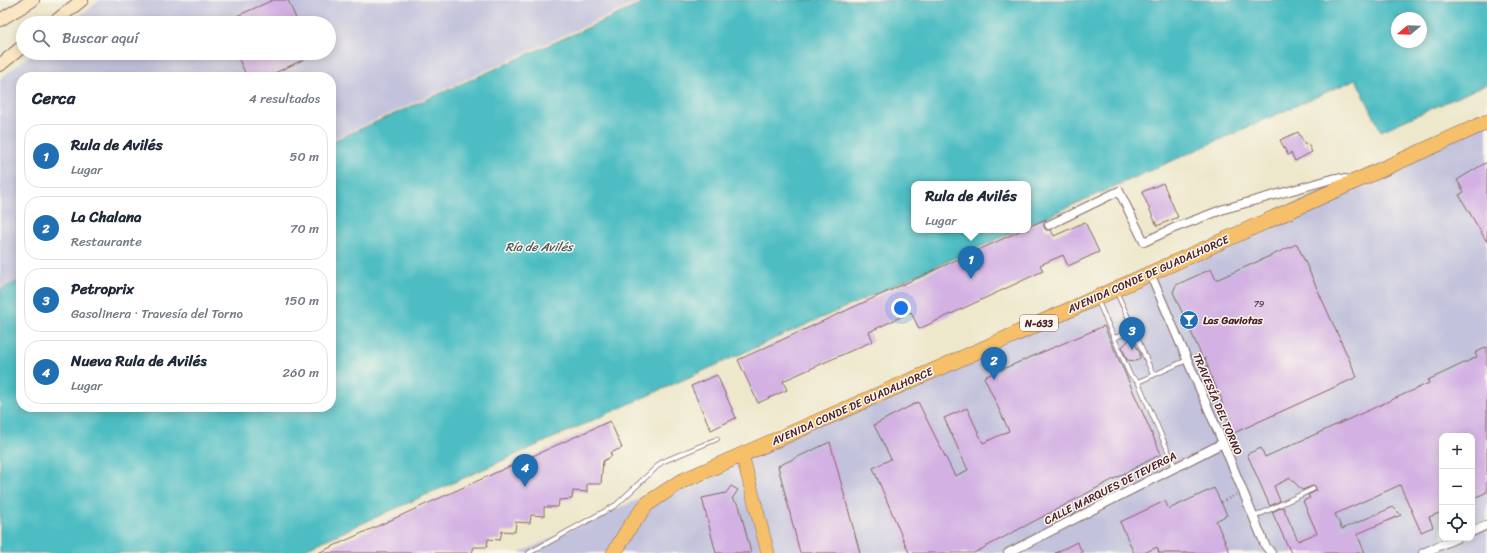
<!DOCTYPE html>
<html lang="es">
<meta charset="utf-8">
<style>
:root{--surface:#fff;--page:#f6f6f7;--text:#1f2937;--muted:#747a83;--line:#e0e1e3;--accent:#1f6fb2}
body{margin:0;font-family:Sriracha,sans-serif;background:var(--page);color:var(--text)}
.controls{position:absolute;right:12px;bottom:12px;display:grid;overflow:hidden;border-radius:8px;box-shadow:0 2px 10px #0003}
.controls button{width:36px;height:36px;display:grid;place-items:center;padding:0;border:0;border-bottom:1px solid var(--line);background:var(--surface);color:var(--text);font:20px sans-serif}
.compass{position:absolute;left:1391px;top:12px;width:36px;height:36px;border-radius:50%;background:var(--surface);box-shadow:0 2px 10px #0003;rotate:251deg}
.you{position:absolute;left:901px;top:308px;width:14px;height:14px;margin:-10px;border:3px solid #fff;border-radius:50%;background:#1a73e8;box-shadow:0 0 0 6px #1a73e833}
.badge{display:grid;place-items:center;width:26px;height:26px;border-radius:50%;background:var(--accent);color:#fff;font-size:13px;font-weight:700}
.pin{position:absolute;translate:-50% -33px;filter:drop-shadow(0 1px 2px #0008)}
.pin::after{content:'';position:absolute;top:21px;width:14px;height:12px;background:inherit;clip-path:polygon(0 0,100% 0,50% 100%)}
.popup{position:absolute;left:911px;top:181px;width:120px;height:52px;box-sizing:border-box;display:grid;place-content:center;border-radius:8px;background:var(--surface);filter:drop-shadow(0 1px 3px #0005);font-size:13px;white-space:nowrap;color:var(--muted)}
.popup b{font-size:15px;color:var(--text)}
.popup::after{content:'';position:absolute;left:50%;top:100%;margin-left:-8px;border:8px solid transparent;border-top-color:var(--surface)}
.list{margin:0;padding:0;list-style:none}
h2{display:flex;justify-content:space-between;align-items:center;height:52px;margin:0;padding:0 16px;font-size:17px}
h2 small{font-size:13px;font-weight:400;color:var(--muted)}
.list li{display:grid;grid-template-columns:26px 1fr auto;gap:12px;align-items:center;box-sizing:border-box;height:64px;margin:0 8px 8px;padding:0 8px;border:1px solid var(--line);border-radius:16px}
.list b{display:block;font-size:15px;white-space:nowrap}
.list p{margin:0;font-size:13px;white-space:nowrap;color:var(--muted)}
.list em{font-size:13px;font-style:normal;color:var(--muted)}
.icon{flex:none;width:22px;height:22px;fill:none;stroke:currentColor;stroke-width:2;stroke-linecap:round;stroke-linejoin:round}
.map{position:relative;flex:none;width:1487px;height:553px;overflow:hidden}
.search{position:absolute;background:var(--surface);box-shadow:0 2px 10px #0003;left:16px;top:16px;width:320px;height:44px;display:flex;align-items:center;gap:10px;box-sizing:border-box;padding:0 14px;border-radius:22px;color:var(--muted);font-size:15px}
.panel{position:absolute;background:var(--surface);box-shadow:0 2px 10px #0003;left:16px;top:72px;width:320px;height:340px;border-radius:16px}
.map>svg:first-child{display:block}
.industrial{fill:#c2c2dc;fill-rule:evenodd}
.water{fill:#4ebdc3;stroke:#4c6e77;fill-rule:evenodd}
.building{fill:#d3b1e3}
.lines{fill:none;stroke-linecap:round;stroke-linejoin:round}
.lane-casing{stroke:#836563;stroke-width:5.5}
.street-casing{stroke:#836563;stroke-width:10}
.secondary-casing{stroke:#836563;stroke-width:14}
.primary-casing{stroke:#836563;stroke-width:14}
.highway-casing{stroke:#836563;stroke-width:16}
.path{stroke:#836563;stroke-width:2;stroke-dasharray:1 3;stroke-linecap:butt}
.lane{stroke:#fff;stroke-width:4}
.street{stroke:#fff;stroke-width:8}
.secondary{stroke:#fbe6c4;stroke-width:12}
.primary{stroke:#f6c06b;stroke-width:13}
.highway{stroke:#f6c06b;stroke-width:15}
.labels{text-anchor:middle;stroke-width:3;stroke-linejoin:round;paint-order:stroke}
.number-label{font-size:9px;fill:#6c4459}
.shield{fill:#fbf7ec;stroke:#7f6065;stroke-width:1}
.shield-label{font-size:10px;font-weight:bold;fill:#4a1f2b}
.street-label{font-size:11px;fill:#4a1f2b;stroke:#fbf7ec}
.poi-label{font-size:11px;font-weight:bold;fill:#4a1f2b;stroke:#fbf7ec;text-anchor:start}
.water-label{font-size:12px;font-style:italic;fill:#4b5660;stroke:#fbf7ec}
</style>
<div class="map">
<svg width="1487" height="553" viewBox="0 0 1487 553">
<rect width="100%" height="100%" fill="#fbf7ec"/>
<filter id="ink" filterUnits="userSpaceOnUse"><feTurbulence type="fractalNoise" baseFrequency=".025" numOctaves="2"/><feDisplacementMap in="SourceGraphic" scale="8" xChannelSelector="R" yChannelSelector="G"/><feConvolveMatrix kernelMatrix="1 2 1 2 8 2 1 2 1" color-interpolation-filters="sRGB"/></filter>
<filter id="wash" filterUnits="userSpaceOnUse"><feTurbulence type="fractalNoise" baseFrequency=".012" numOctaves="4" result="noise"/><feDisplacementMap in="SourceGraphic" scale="16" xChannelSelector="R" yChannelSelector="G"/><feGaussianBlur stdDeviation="0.9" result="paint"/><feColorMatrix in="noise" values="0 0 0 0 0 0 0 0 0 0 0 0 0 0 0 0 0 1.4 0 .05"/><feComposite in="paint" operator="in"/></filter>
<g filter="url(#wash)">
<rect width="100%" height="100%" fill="#ede7cb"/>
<path class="industrial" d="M100,0h543l-312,140v-63h-310v202l-21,10v-210l33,-26h296v-30h-257z
M1487,117v436h-968zM1442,436h30v102h-30z"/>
<path class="water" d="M650,0h837v84l-106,47 -25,-52 -328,146v-41h-114v46h104l-722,323h-296v-263l21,-10v127h310v-265zM1397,18h24v24h-24z"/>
<g id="blocks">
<path class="building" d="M273,0h15l10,23h-77z
M236,53h82l-52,24h-19z
M1298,132l7,13 3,-1 4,8 -17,9 -4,-8 -3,2 -8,-15z
M1487,162v80l-28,-47 5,-3 -7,-12z
M1163,183l15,34 -21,9 -15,-34z
M1046,219l-2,5v3l2,3h5l3,6 31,-14 14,30 -31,14 -5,-11 -23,10 3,6 -124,58 -8,-17 -42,20 4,9 -90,40 4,9 -29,13 -20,-43 284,-130h6v-3z
M1297,244l60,133 -123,56 -12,-25 1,-1 -2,-9 -7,-15h-1l-8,-25 -3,1 -2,-7 -27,-60 3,-7 35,-16 5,11z
M1104,326l57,128 -187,99h-65l-36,-85 18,-9 -17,-34 44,-23 37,74 13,-6 -24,-52 23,-10 16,35 26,-12 -25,-54z
M1129,340l5,2 6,11v5l-4,3 -9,-1 -5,-13z
M1487,347v145l-15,7v-63h-30v76l-13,5 4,10 -12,5 -21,-47 -65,29 7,15 51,-22 8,8 -44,19 8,19h-74l-19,-41 11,-5 15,34 19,-8 -14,-32 7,-3 -2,-3 8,-4v-3l-3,-2 -11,4 -12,-12 -16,8 6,15 -10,5 -23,-52 14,-6 4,9 164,-74 -1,-3 49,-23 -2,-4z
M717,375l19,43 -25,12 -20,-44z
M610,421l12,27 -12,5 2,3 -9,5 -2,23h-14v8l-14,-1 -1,8 -13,1 -1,7h-14v9l-13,-1 -1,8 -14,-1 -1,10 -13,-1 -2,9 -12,-1 -1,8h-13l-2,6h-154z
M830,442l30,111h-60l-22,-87z
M731,486l7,4 -6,9 7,6 12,48h-35l-14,-55 24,-5z
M1214,488l13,27 -11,6 14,32h-71l-2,-6 -13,6h-10l-14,-31 45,-21 4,8z
M1077,542l6,11h-28z"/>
</g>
</g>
<g filter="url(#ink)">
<use href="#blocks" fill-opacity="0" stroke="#836563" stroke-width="1"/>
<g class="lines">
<defs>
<path id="lane" d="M1097,299l33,76 8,7 37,85
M1134,330l19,45
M1114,338l20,-8 -18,-39
M1138,382l49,-22
M1254,517l59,-28
M529,553l87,-48 46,-43 55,-23"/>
<path id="street" d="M1049,225l70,-34 25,51 30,-14 50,-19 112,-31 16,2
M1150,273l73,170 42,102 6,8
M1472,532l15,-7
M1008,553l215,-110
M1423,553l34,-15"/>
<path id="secondary" d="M0,20l33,-20
M53,23l29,-23
M0,65l23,-19"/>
<path id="primary" d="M742,454l26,99"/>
<path id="highway" d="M614,553l15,-25 18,-24 33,-22 289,-127 518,-233"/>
</defs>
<use href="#lane" class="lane-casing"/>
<use href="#street" class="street-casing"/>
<use href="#secondary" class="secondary-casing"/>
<use href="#primary" class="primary-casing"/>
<use href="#highway" class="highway-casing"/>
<path class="path" d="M1221,502l15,-7"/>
<use href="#lane" class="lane"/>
<use href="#street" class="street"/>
<use href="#secondary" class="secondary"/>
<use href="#primary" class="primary"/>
<use href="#highway" class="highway"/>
</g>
</g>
<defs>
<symbol id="bar-disc" viewBox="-11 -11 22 22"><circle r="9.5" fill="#1f6fb2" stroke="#fbf7ec"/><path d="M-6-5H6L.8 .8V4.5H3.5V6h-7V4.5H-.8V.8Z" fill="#fff"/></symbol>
</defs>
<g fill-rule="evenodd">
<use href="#bar-disc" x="1178" y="309" width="22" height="22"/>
</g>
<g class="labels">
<g class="number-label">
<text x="1259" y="307">79</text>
</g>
<rect class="shield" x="1020" y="315" width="38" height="16" rx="3"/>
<g class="shield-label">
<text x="1039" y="327">N-633</text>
</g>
<g class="street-label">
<text transform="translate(1148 274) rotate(-24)" y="4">AVENIDA CONDE DE GUADALHORCE</text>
<text transform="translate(1218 404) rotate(67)" y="4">TRAVESÍA DEL TORNO</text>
<text transform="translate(852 406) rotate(-24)" y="4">AVENIDA CONDE DE GUADALHORCE</text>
<text transform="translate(1110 488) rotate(-27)" y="4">CALLE MARQUES DE TEVERGA</text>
</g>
<g class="poi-label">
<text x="1203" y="324">Las Gaviotas</text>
</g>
<g class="water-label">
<text x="539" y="251">Ría de Avilés</text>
</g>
</g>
</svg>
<div class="controls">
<button>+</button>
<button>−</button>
<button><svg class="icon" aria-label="locate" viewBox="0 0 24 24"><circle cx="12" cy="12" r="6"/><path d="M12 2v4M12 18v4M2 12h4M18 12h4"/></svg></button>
</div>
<svg class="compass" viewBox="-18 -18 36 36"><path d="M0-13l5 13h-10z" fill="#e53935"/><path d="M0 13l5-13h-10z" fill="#747a83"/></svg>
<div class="you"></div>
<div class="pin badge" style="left:971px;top:279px">1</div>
<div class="popup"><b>Rula de Avilés</b>Lugar</div>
<div class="pin badge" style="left:994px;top:380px">2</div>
<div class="pin badge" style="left:1132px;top:350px">3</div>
<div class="pin badge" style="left:525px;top:487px">4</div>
<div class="search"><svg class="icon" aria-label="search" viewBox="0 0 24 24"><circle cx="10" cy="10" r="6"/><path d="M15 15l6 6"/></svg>Buscar aquí</div>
<section class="panel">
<h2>Cerca<small>4 resultados</small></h2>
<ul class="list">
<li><span class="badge">1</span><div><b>Rula de Avilés</b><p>Lugar</p></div><em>50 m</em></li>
<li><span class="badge">2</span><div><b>La Chalana</b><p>Restaurante</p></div><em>70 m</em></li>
<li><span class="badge">3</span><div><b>Petroprix</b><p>Gasolinera · Travesía del Torno</p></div><em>150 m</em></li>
<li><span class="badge">4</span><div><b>Nueva Rula de Avilés</b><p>Lugar</p></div><em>260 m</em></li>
</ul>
</section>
</div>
